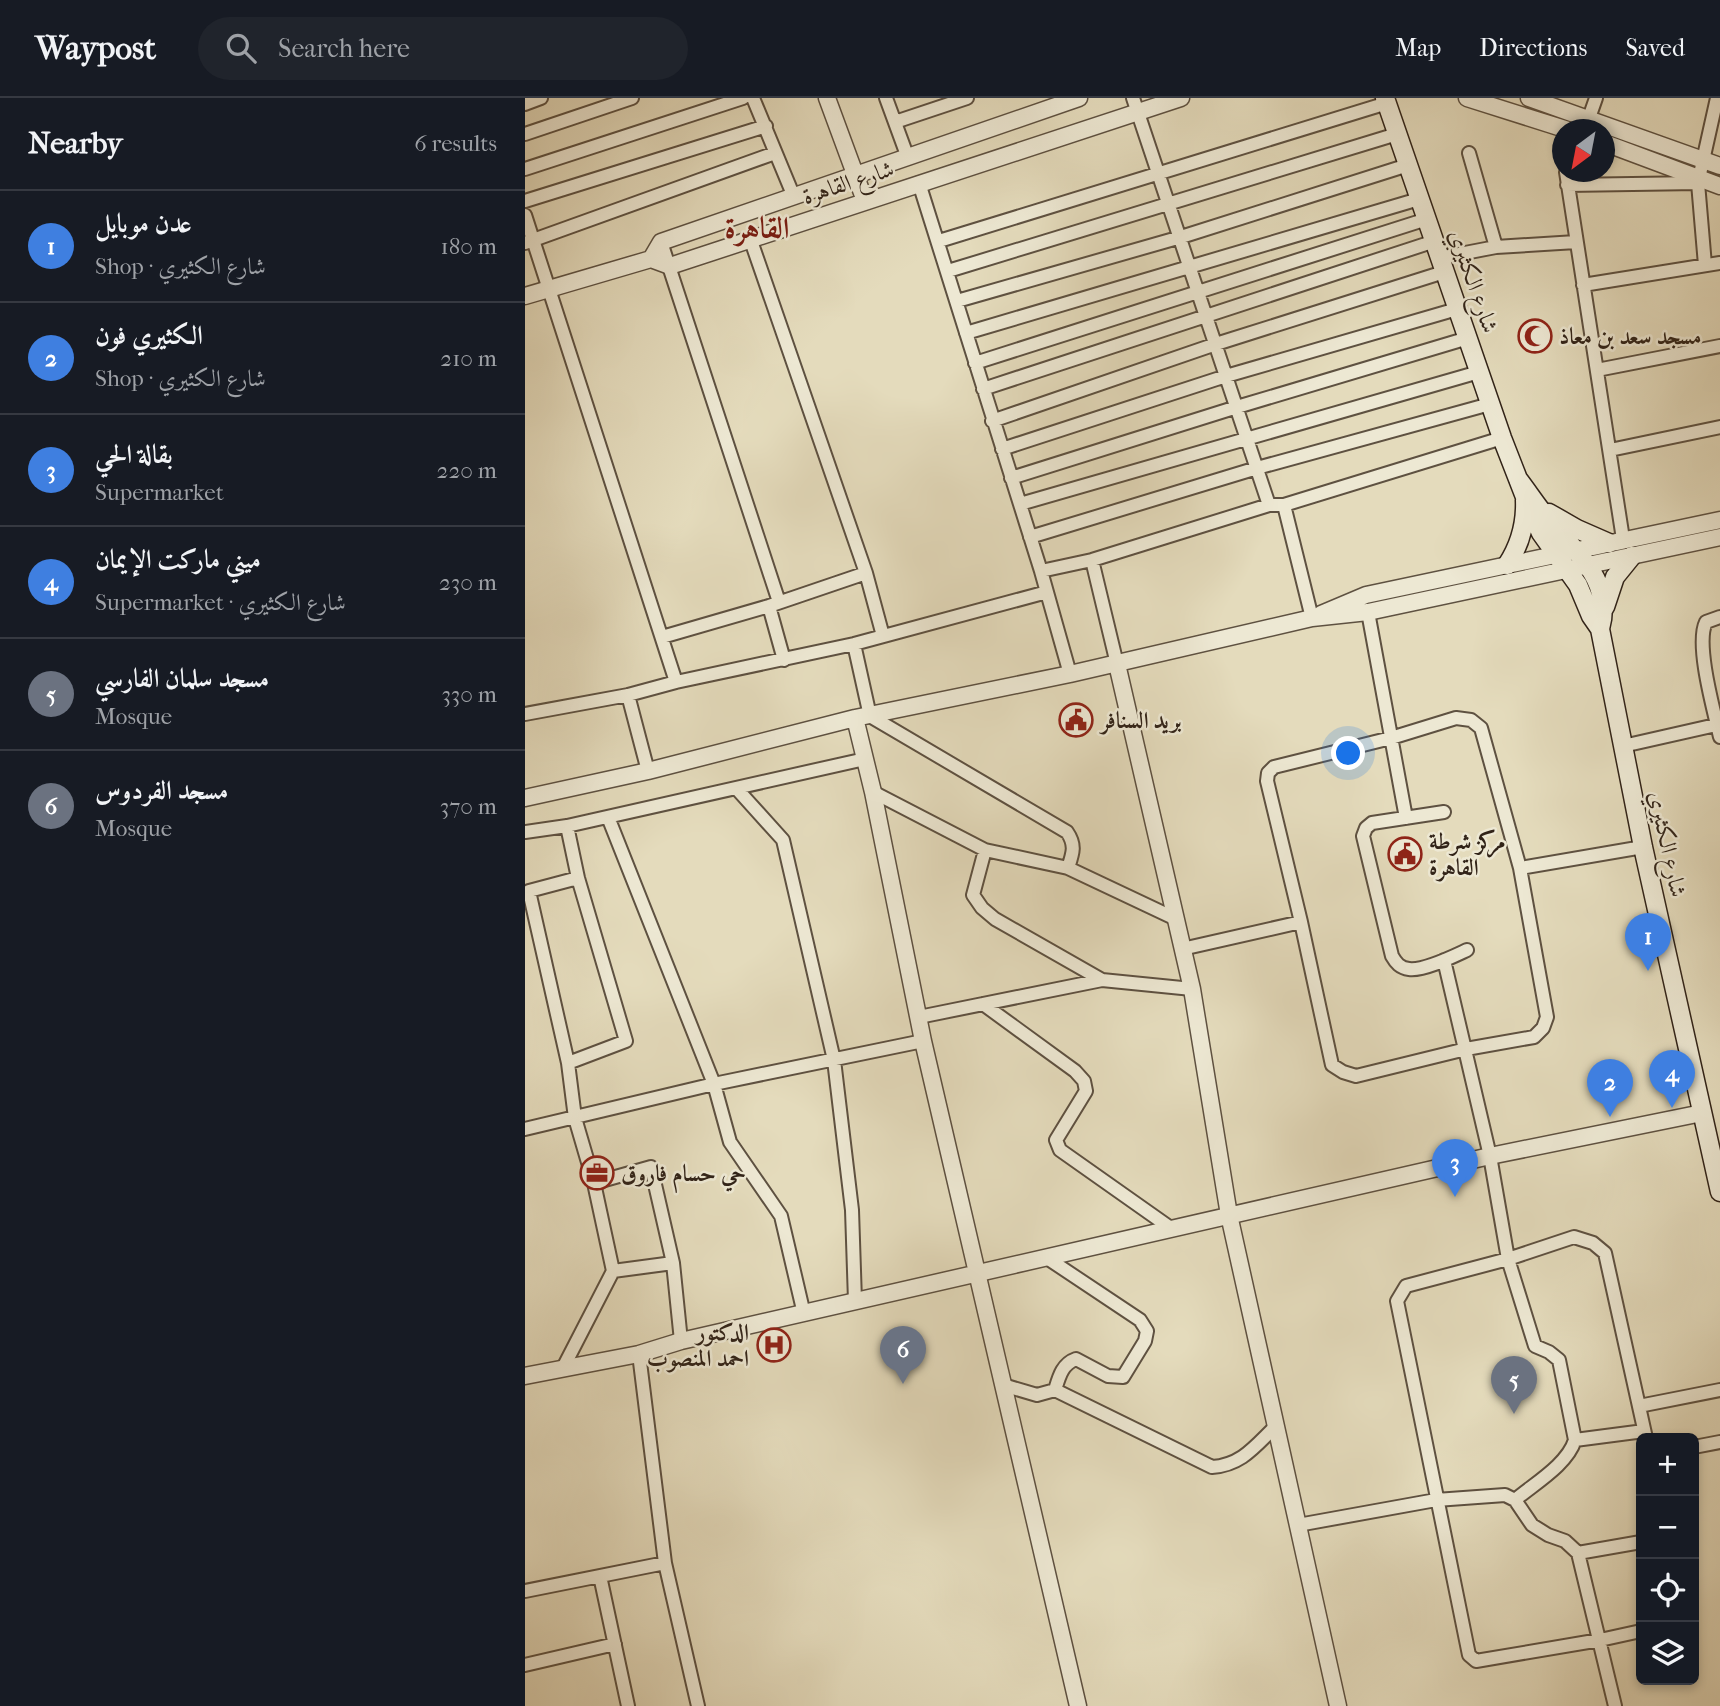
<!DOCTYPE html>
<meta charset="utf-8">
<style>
:root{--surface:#171b24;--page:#20242c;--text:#f1f3f6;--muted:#9ea1a6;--line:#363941;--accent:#c59692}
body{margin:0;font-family:"IM FELL French Canon",Amiri,serif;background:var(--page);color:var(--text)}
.controls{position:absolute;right:21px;bottom:21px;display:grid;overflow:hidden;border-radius:10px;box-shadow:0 4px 10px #0003}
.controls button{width:63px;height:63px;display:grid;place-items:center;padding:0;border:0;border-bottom:2px solid var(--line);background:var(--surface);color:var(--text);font:35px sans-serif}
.compass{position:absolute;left:1027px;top:21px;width:63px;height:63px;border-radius:50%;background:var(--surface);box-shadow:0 4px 10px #0003;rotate:212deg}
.you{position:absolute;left:824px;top:656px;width:24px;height:24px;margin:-18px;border:5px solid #fff;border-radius:50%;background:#1a73e8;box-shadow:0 0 0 10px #1a73e833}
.badge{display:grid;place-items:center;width:46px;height:46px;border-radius:50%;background:var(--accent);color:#fff;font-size:23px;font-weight:700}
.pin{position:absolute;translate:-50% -58px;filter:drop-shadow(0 2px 4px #0008)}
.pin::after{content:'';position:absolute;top:37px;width:24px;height:21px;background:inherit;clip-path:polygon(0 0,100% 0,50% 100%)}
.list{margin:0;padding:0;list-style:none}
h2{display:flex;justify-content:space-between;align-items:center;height:91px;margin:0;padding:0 28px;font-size:30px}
h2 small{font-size:23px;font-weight:400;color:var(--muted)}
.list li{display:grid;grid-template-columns:46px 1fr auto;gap:21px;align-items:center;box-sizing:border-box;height:112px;padding:0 28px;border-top:2px solid var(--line)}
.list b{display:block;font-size:26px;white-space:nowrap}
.list p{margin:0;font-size:23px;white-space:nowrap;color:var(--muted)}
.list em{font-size:23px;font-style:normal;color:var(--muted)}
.icon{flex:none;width:38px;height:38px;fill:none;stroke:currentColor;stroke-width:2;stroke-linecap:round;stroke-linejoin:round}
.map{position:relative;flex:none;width:1195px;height:1608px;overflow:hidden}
header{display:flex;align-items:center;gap:42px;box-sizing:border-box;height:98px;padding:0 35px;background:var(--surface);border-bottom:2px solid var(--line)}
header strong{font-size:33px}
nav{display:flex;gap:38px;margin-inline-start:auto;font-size:24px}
.search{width:490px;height:63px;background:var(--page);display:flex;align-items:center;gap:18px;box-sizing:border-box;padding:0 24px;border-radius:38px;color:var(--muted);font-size:26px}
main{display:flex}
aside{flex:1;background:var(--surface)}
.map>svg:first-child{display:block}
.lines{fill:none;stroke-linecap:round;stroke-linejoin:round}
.minor-casing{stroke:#5e5141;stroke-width:16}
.tertiary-casing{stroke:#5e5141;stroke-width:19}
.secondary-casing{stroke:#312318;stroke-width:21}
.minor{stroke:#ede8d3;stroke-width:12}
.tertiary{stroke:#ede8d3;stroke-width:16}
.secondary{stroke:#ede8d3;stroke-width:18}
.labels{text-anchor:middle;stroke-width:5;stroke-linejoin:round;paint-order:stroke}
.street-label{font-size:23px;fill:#312318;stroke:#ede8d3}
.poi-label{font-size:23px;font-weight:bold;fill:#312318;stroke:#ede8d3;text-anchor:start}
.district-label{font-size:30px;font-weight:bold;fill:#7a1f14;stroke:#ede8d3}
</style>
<header>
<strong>Waypost</strong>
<div class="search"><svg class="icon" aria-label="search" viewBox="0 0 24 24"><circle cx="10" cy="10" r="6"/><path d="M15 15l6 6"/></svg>Search here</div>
<nav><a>Map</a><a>Directions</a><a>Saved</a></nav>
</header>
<main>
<aside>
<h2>Nearby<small>6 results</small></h2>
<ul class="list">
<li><span class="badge" style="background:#3f7fe0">1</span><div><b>عدن موبايل</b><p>Shop · شارع الكثيري</p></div><em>180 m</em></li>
<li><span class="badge" style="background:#3f7fe0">2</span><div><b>الكثيري فون</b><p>Shop · شارع الكثيري</p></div><em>210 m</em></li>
<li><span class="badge" style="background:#3f7fe0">3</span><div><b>بقالة الحي</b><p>Supermarket</p></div><em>220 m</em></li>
<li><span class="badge" style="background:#3f7fe0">4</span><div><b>ميني ماركت الإيمان</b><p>Supermarket · شارع الكثيري</p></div><em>230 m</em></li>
<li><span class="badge" style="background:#6b7280">5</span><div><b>مسجد سلمان الفارسي</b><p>Mosque</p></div><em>330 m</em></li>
<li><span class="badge" style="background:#6b7280">6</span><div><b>مسجد الفردوس</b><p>Mosque</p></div><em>370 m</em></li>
</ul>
</aside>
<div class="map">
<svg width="1195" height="1608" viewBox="0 0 1195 1608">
<rect width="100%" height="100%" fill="#e4dbbc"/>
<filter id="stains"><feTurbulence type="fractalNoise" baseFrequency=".00286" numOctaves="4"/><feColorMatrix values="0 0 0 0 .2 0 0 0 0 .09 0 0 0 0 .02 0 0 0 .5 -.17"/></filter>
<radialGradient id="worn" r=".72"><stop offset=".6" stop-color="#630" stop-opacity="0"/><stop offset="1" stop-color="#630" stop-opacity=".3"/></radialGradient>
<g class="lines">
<defs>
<path id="minor" d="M228,0l41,99
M361,0l22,60
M608,0l136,407
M0,6l16,-6
M1064,20l7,-20
M370,24l72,-24
M0,36l107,-36
M944,55l27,94
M0,71l218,-71
M1041,74l57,367
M394,85l122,388 29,103
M1042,87l131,-2
M0,103l241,-75
M0,117l151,467
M225,140l116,335 17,63
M414,143l448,-138
M136,144l118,360
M0,145l250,-90
M914,160l57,-11 80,-5
M1180,167l-7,-82 19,-85
M423,173l449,-137
M1058,187l137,-22
M432,203l224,-64 227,-72
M441,235l453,-134
M450,265l452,-144
M1072,272l123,-24
M458,291l452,-148
M467,323l224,-77 228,-72
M477,351l224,-73 231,-67
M1085,352l110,-23
M486,380l226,-71 231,-69
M495,406l459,-132
M759,407l28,113
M505,439l227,-69 233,-64
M567,462l25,104
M516,473l51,-11 177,-55h15l218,-67
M244,508l15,54
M843,514l38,206
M1195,519l-14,5c-11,22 8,89 14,115
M137,539l107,-31 97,-33
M329,546l16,72 197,116c9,13 6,21 1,36
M103,597l20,76
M0,616l103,-19 48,-13 178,-38 193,-52
M931,620l15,2 10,8 39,140 27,149 -4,11 -9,9 -68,12 -110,27 -13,-4 -11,-7 -31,-143 -34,-141 1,-8 6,-6 117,-29z
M1098,648l97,-22
M211,690l47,52 51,220 18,150 3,91
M348,694l112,58 83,18 108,51
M919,714l-72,11 -6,5 -3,8 29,120c4,7 8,12 17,13 15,2 45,-13 58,-19
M83,719l106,267 16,58 51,74 23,98
M42,728l11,52 48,163 -58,22
M0,734l42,-6 298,-67
M460,752l-12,45 9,13 13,11 107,61
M995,770l123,-21
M53,780l-49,13 39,172 7,55 19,65 19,88 60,-8
M657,851l119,-27
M919,862l46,196 18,103 27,87 14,6 10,8 16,80c-8,25 -40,43 -60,60
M458,906l92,67 9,10 2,10 -30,49 4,10 112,79
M394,919l183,-37 90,9
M0,1031l189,-45 209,-43
M69,1085l57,-16 22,96 8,78
M522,1160l93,62 7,11 -2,10 -22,36 -15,-1 -32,-17c-14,5 -17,18 -21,31
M114,1256l26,209 33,143
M38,1270l50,-97
M478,1287l34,10 18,-5 157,77c30,-2 43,-21 64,-41
M1114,1308l81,-16
M1050,1342l69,-9
M1169,1349l26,-5
M773,1427l138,-25 69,-5 10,5 17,25 16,10 17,6 13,12 37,153
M1053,1455l63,-11
M75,1478l28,130
M0,1493l140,-28
M1116,1533l-41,9 -124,21 -7,-6 -72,-354 9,-15 102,-27 66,-22 19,6 12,10 41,185
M0,1567l90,-21"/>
<path id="tertiary" d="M302,0l38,103
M942,0l101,32
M1004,0l191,68
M1080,45l115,43
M126,161l19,7 511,-168
M126,161l10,-17 418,-144
M0,198l126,-37
M796,516l45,-19 354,-75
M592,566l75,325 37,226 109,491
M330,620l18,74 50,249 155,665
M0,700l123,-27 207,-53 215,-44 242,-56 56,-6 352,-75
M0,1278l114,-22 42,-13 809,-185 212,-43"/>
<path id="secondary" d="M860,0l117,340 23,59 16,36 37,52 13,31 9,13
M993,381c10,13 19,27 29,39 28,35 67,61 53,111l43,218 77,345
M1024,415l28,16 32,14
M982,467c13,-20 19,-41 18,-65
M1080,509l10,-30 17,-21"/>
</defs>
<use href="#minor" class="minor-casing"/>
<use href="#tertiary" class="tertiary-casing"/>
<use href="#secondary" class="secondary-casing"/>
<use href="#minor" class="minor"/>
<use href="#tertiary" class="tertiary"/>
<use href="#secondary" class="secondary"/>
</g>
<defs>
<symbol id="mosque-ring" viewBox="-11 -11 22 22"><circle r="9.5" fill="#ede8d3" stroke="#8f2418" stroke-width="1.5"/><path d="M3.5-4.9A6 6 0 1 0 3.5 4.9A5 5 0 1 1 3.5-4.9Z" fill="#8f2418"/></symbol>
<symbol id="civic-ring" viewBox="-11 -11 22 22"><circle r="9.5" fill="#ede8d3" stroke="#8f2418" stroke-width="1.5"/><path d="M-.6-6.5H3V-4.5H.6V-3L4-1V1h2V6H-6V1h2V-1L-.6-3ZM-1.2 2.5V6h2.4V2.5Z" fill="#8f2418"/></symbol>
<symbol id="office-ring" viewBox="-11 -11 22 22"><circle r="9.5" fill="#ede8d3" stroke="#8f2418" stroke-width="1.5"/><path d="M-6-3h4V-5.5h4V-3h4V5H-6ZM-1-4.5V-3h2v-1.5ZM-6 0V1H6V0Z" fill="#8f2418"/></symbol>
<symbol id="hospital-ring" viewBox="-11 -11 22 22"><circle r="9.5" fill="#ede8d3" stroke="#8f2418" stroke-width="1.5"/><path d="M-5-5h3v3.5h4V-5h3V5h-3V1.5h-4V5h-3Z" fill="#8f2418"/></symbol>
</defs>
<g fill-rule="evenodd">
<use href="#mosque-ring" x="991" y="219" width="38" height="38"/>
<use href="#civic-ring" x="532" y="603" width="38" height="38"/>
<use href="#civic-ring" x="861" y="737" width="38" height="38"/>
<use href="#office-ring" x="53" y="1056" width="38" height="38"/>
<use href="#hospital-ring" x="230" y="1228" width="38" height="38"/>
</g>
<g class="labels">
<g class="street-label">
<text transform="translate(323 84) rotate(-18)" y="8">شارع القاهرة</text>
<text transform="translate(949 183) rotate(71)" y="8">شارع الكثيري</text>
<text transform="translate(1143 746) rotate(78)" y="8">شارع الكثيري</text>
</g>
<g class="poi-label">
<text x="1034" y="246">مسجد سعد بن معاذ</text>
<text x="576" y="630">بريد السنافر</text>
<text x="904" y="751">مركز شرطة<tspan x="904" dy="26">القاهرة</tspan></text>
<text x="96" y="1083">حي حسام فاروق</text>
<text x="224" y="1242" text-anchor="end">الدكتور<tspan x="224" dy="26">احمد المنصوب</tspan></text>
</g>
<g class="district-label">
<text x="232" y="140">القاهرة</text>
</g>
</g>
<rect width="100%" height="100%" filter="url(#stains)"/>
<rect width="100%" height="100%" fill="url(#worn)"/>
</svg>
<div class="controls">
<button>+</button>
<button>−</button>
<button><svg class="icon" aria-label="locate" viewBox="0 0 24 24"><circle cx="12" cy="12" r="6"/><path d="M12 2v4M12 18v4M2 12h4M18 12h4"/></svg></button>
<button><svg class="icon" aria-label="layers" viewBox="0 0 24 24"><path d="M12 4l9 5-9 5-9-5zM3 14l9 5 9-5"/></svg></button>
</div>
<svg class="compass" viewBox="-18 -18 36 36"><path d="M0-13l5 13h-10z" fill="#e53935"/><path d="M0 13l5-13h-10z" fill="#9ea1a6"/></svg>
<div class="you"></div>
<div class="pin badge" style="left:1123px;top:873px;background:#3f7fe0">1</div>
<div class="pin badge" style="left:1085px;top:1019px;background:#3f7fe0">2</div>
<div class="pin badge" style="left:930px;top:1099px;background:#3f7fe0">3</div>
<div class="pin badge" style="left:1147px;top:1010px;background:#3f7fe0">4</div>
<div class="pin badge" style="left:989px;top:1316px;background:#6b7280">5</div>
<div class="pin badge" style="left:378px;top:1286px;background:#6b7280">6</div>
</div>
</main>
